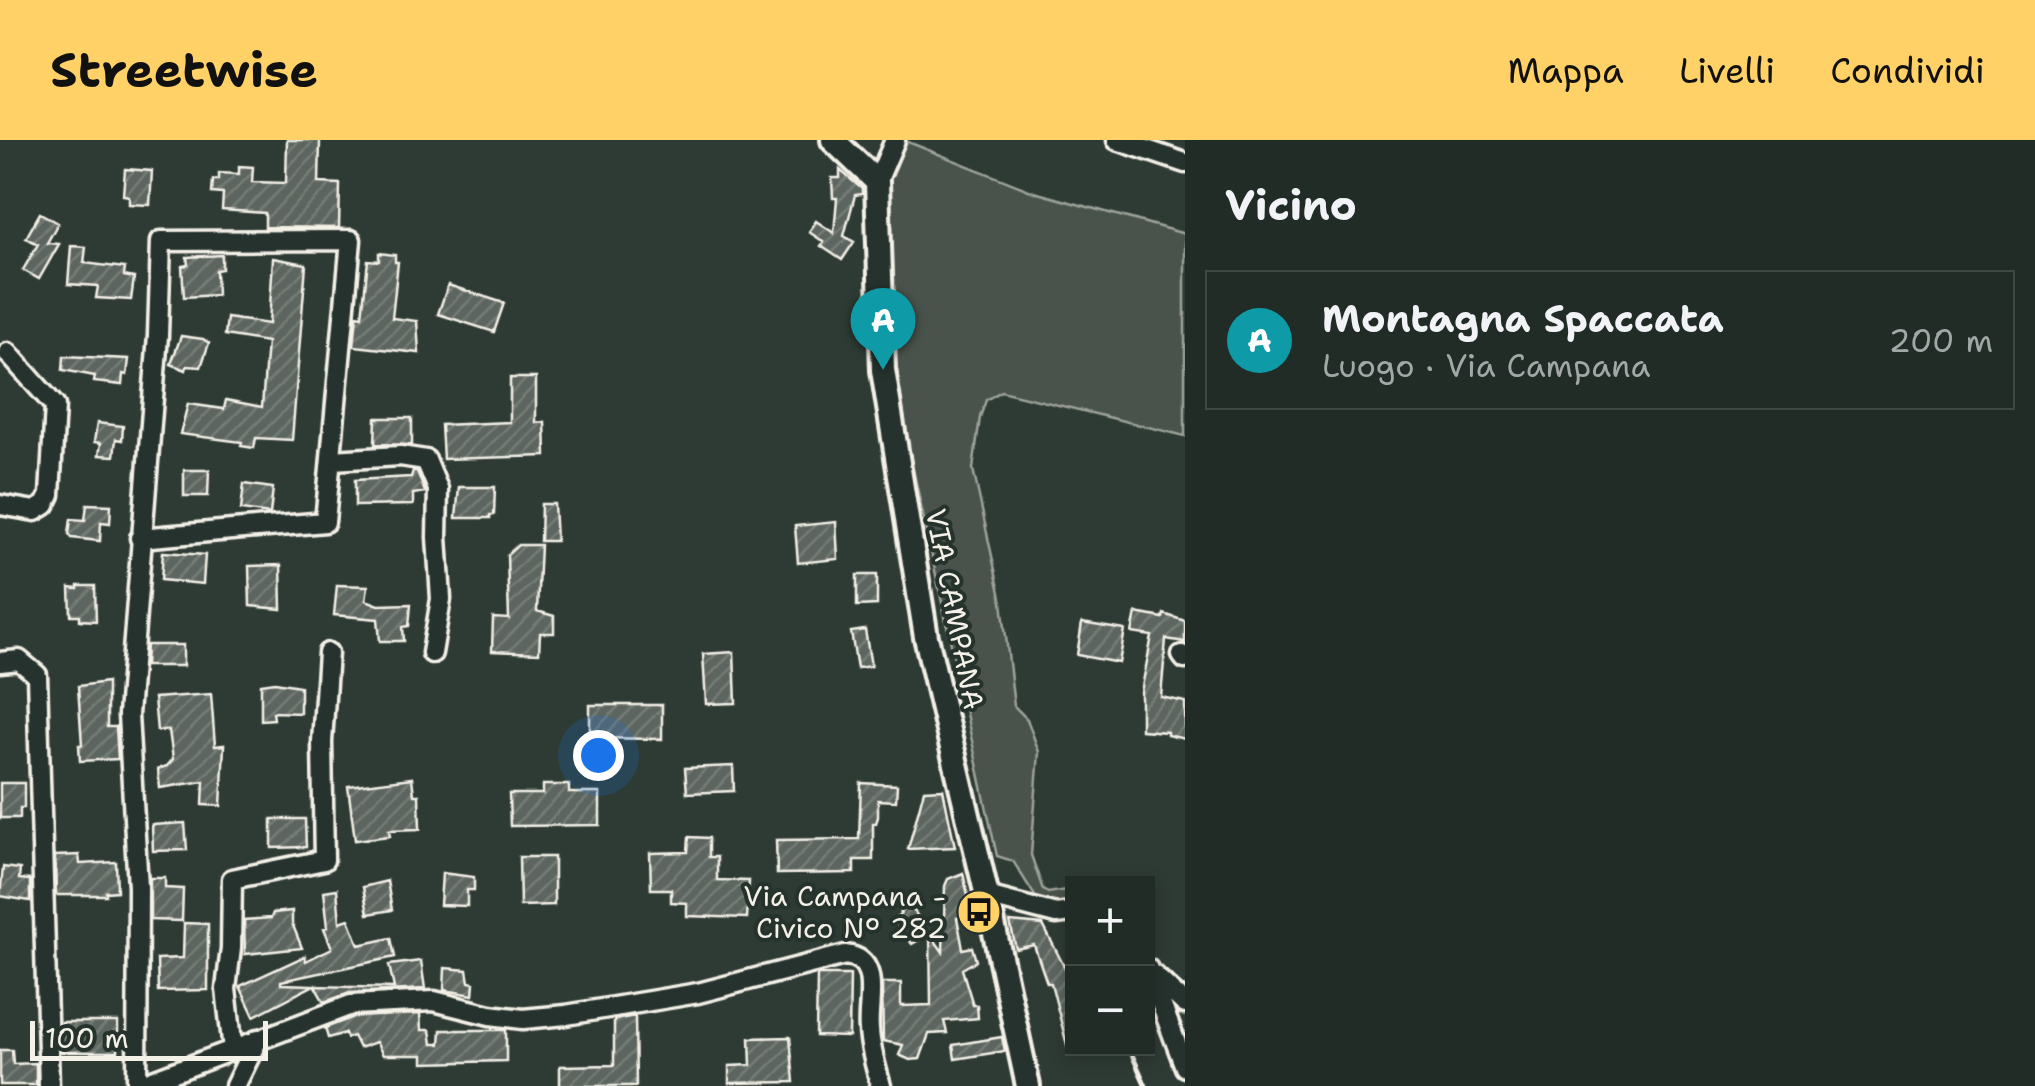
<!DOCTYPE html>
<html lang="it">
<meta charset="utf-8">
<style>
:root{--surface:#222c27;--page:#2e3833;--text:#f1f3f6;--muted:#a2a7a7;--line:#3f4844;--accent:#ffd166}
body{margin:0;font-family:"Shantell Sans",sans-serif;background:var(--page);color:var(--text)}
.controls{position:absolute;right:30px;bottom:30px;display:grid;overflow:hidden;border-radius:0px;box-shadow:0 5px 15px #0003}
.controls button{width:90px;height:90px;display:grid;place-items:center;padding:0;border:0;border-bottom:2px solid var(--line);background:var(--surface);color:var(--text);font:50px sans-serif}
.scale{position:absolute;left:30px;bottom:25px;width:238px;box-sizing:border-box;padding-left:10px;border:5px solid #f4f1e8;border-top:0;font-size:28px;line-height:35px;white-space:nowrap;color:#f4f1e8;-webkit-text-stroke:8px #26332d;paint-order:stroke}
.you{position:absolute;left:598px;top:615px;width:35px;height:35px;margin:-25px;border:8px solid #fff;border-radius:50%;background:#1a73e8;box-shadow:0 0 0 15px #1a73e833}
.badge{display:grid;place-items:center;width:65px;height:65px;border-radius:50%;background:var(--accent);color:#fff;font-size:32px;font-weight:700}
.pin{position:absolute;translate:-50% -82px;filter:drop-shadow(0 2px 5px #0008)}
.pin::after{content:'';position:absolute;top:52px;width:35px;height:30px;background:inherit;clip-path:polygon(0 0,100% 0,50% 100%)}
.list{margin:0;padding:0;list-style:none}
h2{display:flex;justify-content:space-between;align-items:center;height:130px;margin:0;padding:0 40px;font-size:42px}
h2 small{font-size:32px;font-weight:400;color:var(--muted)}
.list li{display:grid;grid-template-columns:65px 1fr auto;gap:30px;align-items:center;box-sizing:border-box;height:140px;margin:0 20px 20px;padding:0 20px;border:2px solid var(--line);border-radius:0px}
.list b{display:block;font-size:38px;white-space:nowrap}
.list p{margin:0;font-size:32px;white-space:nowrap;color:var(--muted)}
.list em{font-size:32px;font-style:normal;color:var(--muted)}
.map{position:relative;flex:none;width:1185px;height:946px;overflow:hidden}
header{display:flex;align-items:center;gap:60px;box-sizing:border-box;height:140px;padding:0 50px;background:var(--accent);color:#111}
header strong{font-size:48px}
nav{display:flex;gap:55px;margin-inline-start:auto;font-size:35px}
main{display:flex}
aside{flex:1;background:var(--surface)}
.map>svg:first-child{display:block}
.green{fill:#48524c;stroke:#9ea29a;stroke-width:2.5}
.building{fill:url(#building-hatch);stroke:#f4f1e8;stroke-width:2.5}
.lines{fill:none;stroke-linecap:round;stroke-linejoin:round}
.minor-casing{stroke:#f4f1e8;stroke-width:25}
.major-casing{stroke:#f4f1e8;stroke-width:30}
.minor{stroke:#26332d;stroke-width:18}
.major{stroke:#26332d;stroke-width:22}
.rail{stroke:#f4f1e8;stroke-width:5}
.labels{text-anchor:middle;stroke-width:8;stroke-linejoin:round;paint-order:stroke}
.street-label{font-size:28px;fill:#f4f1e8;stroke:#26332d}
.poi-label{font-size:28px;fill:#f4f1e8;stroke:#26332d;text-anchor:end}
</style>
<header>
<strong>Streetwise</strong>
<nav><a>Mappa</a><a>Livelli</a><a>Condividi</a></nav>
</header>
<main>
<div class="map">
<svg width="1185" height="946" viewBox="0 0 1185 946">
<defs>
<pattern id="building-hatch" width="6" height="6" patternUnits="userSpaceOnUse" patternTransform="scale(2.5)"><rect width="6" height="6" fill="#5c655e"/><path d="M-1 1l2-2M0 6l6-6M5 7l2-2" fill="none" stroke="#747c75"/></pattern>
</defs>
<rect width="100%" height="100%" fill="#2e3b34"/>
<filter id="ink" filterUnits="userSpaceOnUse"><feTurbulence type="fractalNoise" baseFrequency=".01" numOctaves="2"/><feDisplacementMap in="SourceGraphic" scale="20" xChannelSelector="R" yChannelSelector="G"/><feConvolveMatrix kernelMatrix="1 2 1 2 8 2 1 2 1" color-interpolation-filters="sRGB"/></filter>
<g filter="url(#ink)">
<path class="green" d="M903,0l131,52 151,42v202l-184,-45 -15,9 -6,17 -7,52 29,133 12,104 13,13 12,33 -8,103 12,35 5,3 24,-4v12l-32,3 -27,-43 -16,-5 -94,-433 -19,-168v-71z"/>
<path class="building" d="M287,0h33l-1,43 21,1 -1,44 -74,-1v-14l-43,-3 1,-16 -11,-1 1,-13h6v-7l20,1v-8l14,1 -1,15 34,1z
M125,29l27,2 -2,34 -21,-1v-8l-6,-1z
M840,30l22,19v5l-7,1 -11,41 10,6 -12,18 -21,-14 3,-4 -15,-10 7,-11 18,12 3,-35h-4l-1,-20h8z
M40,73l18,10 -11,20 12,1 -20,35 -16,-9 15,-26 -12,-6z
M71,106l15,1 -2,16 41,5 -1,8 10,2 -3,22 -35,-2 2,-12 -30,-2z
M379,113l16,2v7h3l-6,56 25,3 2,32 -65,-7 3,-31 5,1 6,-56 11,1z
M222,115v14l-6,1 1,25 -33,2 -2,-31 6,-1 -1,-8z
M273,118l33,6 -14,176 -36,-2 -2,10 -13,-2 1,-4 -62,-8 8,-30 36,5 2,-9 36,7 5,-65 -42,-7 2,-17 42,6z
M448,145l56,18 -10,29 -56,-18z
M181,196l22,3 6,4 -8,24 -14,-1 -1,4 -15,-6z
M64,216l65,3 -2,16 -4,-1 -1,11 -28,-3 1,-6 -32,-6z
M510,238h26v45l9,-1 1,34 -103,3 -2,-34 69,-3z
M376,278h36v27l-37,-1z
M97,283l26,3 -1,14 -6,-1 -2,17 -15,-1 2,-12 -7,-1z
M184,330h25l-1,26h-24z
M413,331h4l8,21 -12,2v11l-58,1v-26l56,-3z
M244,344l29,4 -3,26 -29,-4z
M459,347h36l-1,28h-4v3h-34z
M87,364l24,1 -1,18 -9,-1 -1,19 -28,-3 -3,-4 2,-15 14,1z
M541,364h13l2,37h-16z
M836,382l2,37 -40,4 -3,-37z
M518,405h22l-3,66 17,5v17h-14l-1,20 -47,-2 1,-33 16,1 -2,-64z
M163,412l42,3 -2,29 -42,-4z
M281,425l1,44 -32,-3 -1,-40z
M857,435h20v30l-20,1z
M337,445l31,1 -2,14 13,5 32,-1 -2,22 -6,1 1,14h-24l-2,-22 -44,-4z
M78,446h17l1,35 -16,-1v-5h-9l-1,-27 8,1z
M1136,473l27,5 1,-4 21,7v21l-19,-3 -5,58 24,5v37l-18,-4v-3l-26,-2v-38l11,-56 -20,-3z
M1082,483l43,7 -6,33 -42,-8z
M865,490l6,36 -14,2 -6,-36z
M146,505h37v21h-38z
M734,512l2,51 -30,1 -3,-50z
M107,542v45h9l2,32 -38,2 -1,-16h3l-4,-59z
M275,542l25,4v27l-27,-1 1,7 -13,1v-36z
M211,554l4,52 9,-1 -3,61 -18,-1 1,-24 -44,7 -2,-19 9,-3 6,-7 -4,-29 -12,1 -3,-33z
M590,565h72v34l-72,-1z
M733,626l1,25 -47,2 -2,-25z
M412,638l2,17h5l1,34 -31,1 1,6 -35,4 -7,-54z
M0,643h24v25h-4v10h-20z
M861,643l36,2 -1,16 -18,-1v17l-2,6h-3v37h-19v13l-77,1 -1,-34 83,-1z
M543,645h26v8h31v32l-90,1 -1,-32h34z
M943,649l12,58 -47,2 16,-59z
M272,679h33l1,28 -34,1z
M185,683l2,27 -34,1 -1,-26z
M689,697l20,1v19h8v23l32,1 -2,37 -60,-2v-13l-16,-1v-13h-20l-1,-36 38,-1z
M79,715l1,9 36,-2 1,29 -11,1v3h-50l-1,-39z
M519,717h35v48l-34,1z
M3,727l17,2 -1,10 11,1v21l-30,-5z
M442,733l32,4v13h-7v16l-27,-1z
M963,733l9,41 -15,4 6,31 9,-2 4,14 -14,8 11,36h4l1,13 -34,3 3,12 -18,1 -9,25 -10,1 -11,-5 4,-10 -20,-4 -1,-58h19v23l30,-1 -1,-71 -18,10 -18,-23 13,-16 7,6 29,41 2,-66 3,-7z
M150,738h15v10l18,1 -1,32 -32,-1z
M387,741l5,29 -24,4 -5,-27z
M337,749l3,33 9,-3 10,26 32,-7 4,19 -114,24v3l33,1 -60,31 -14,-30 65,-30 1,5 26,-13 -8,-20 4,-1 -4,-36z
M292,771v12l10,25 -57,6 -1,-34 27,-2 2,-5z
M1010,782l33,3 26,51 3,8v64l-4,1 -17,-66h-4l-13,-38 -18,4z
M184,783l24,1v66l-50,1 -1,-32 26,-1z
M421,821l4,28 -75,4 -26,9 -9,-16 79,2 -5,-23z
M445,828l22,2 2,12 5,1 -1,12 -29,-5z
M817,835h33l-1,62 -33,-1z
M420,874l1,16h9l2,14h8l1,-14h65v31l-83,2v-8h-40l-7,-13 -17,6 -6,-12 -6,2 -2,-5 -17,5 -3,-10 29,-11z
M635,876l1,70h-76v-20l54,-1v-45z
M61,882h57v30h-57z
M790,897l4,45 -65,1v-17l22,-1 -1,-27z
M1002,897l3,14 -50,8 -2,-14z
M0,910h12l1,14 23,-1v22h-36z"/>
<g class="lines">
<defs>
<path id="minor" d="M1117,0l68,23
M877,42l18,-42
M332,320l68,-4 26,4 12,29 -1,48 4,62 -9,54
M0,365l35,6 10,-6 5,-10 5,-89 -47,-53
M1182,515l3,4
M0,522l19,-2 18,15 12,411
M987,756l69,18 16,-2
M1148,829l37,98
M1155,836l30,28
M233,910l-7,-61 5,-41 1,-69 92,-19 -2,-118 6,-89
M137,946l1,-199 -10,-172 30,-380 3,-94 190,-1 -26,282 -185,16
M137,946l214,-81 83,-4 56,14 33,4 43,-4 132,-22 147,-38c38,4 21,49 24,75 1,19 7,38 12,56
M235,946l23,-47"/>
<path id="major" d="M833,0l44,42 6,188 43,267 61,259 41,190"/>
</defs>
<use href="#minor" class="minor-casing"/>
<use href="#major" class="major-casing"/>
<use href="#minor" class="minor"/>
<use href="#major" class="major"/>
<path class="rail" d="M1129,908l17,38"/>
</g>
</g>
<defs>
<symbol id="bus-disc" viewBox="-11 -11 22 22"><circle r="9.5" fill="#ffd166" stroke="#26332d"/><path d="M-5-6H5V4H4V6H2V4H-2V6H-4V4H-5ZM-3.5-4V0h7V-4ZM-3.5 1.2v1.5H-2V1.2ZM2 1.2v1.5H3.5V1.2Z" fill="#111"/></symbol>
</defs>
<g fill-rule="evenodd">
<use href="#bus-disc" x="954" y="747" width="50" height="50"/>
</g>
<g class="labels">
<g class="street-label">
<text transform="translate(955 469) rotate(79)" y="10">VIA CAMPANA</text>
</g>
<g class="poi-label">
<text x="946" y="766">Via Campana -<tspan x="946" dy="32">Civico N° 282</tspan></text>
</g>
</g>
</svg>
<div class="controls">
<button>+</button>
<button>−</button>
</div>
<div class="scale">100 m</div>
<div class="you"></div>
<div class="pin badge" style="left:883px;top:230px;background:#0f9aa8">A</div>
</div>
<aside>
<h2>Vicino<small></small></h2>
<ul class="list">
<li><span class="badge" style="background:#0f9aa8">A</span><div><b>Montagna Spaccata</b><p>Luogo · Via Campana</p></div><em>200 m</em></li>
</ul>
</aside>
</main>
